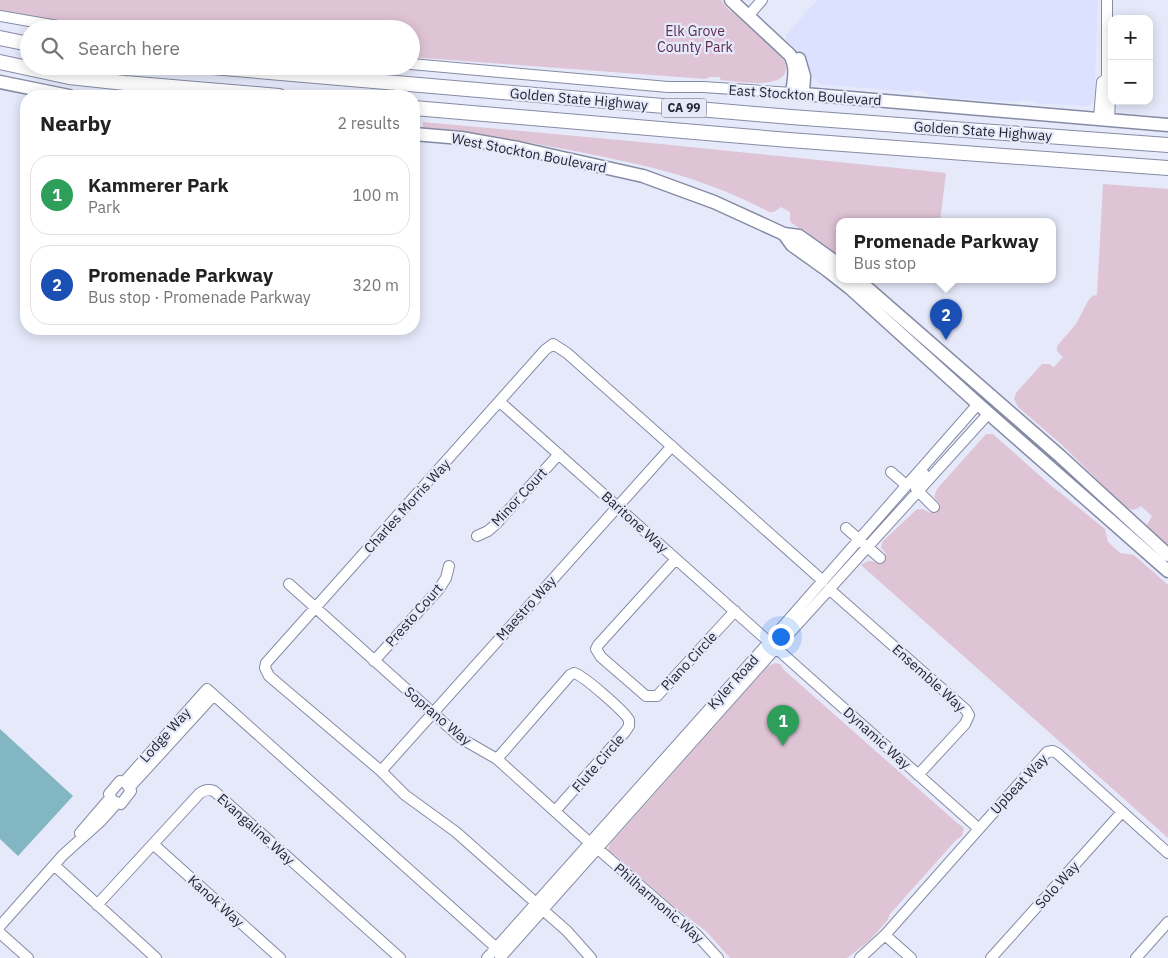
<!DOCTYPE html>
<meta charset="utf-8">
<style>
:root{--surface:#fff;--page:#f6f6f6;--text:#222;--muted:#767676;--line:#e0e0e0;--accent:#7c3aed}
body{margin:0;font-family:"IBM Plex Sans",sans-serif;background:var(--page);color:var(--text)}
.controls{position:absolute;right:15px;top:15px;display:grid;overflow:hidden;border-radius:10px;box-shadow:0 2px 12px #0003}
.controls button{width:45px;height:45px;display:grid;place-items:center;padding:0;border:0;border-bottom:1px solid var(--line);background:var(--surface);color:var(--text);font:25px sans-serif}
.you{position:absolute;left:780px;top:636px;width:18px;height:18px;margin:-12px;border:4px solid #fff;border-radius:50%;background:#1a73e8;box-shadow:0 0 0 8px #1a73e833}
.badge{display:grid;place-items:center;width:32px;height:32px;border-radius:50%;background:var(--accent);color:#fff;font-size:16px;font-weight:700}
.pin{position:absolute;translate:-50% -41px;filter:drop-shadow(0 1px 2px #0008)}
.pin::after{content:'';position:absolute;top:26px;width:18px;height:15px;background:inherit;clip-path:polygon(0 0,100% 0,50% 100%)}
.popup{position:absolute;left:836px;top:218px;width:220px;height:65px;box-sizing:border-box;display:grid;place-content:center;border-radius:10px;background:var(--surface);filter:drop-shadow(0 1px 4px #0005);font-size:16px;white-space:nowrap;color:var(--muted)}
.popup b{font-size:19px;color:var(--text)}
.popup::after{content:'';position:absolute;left:50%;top:100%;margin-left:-10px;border:10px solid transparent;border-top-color:var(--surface)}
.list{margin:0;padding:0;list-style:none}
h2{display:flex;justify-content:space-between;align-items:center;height:65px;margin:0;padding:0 20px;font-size:21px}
h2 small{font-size:16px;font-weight:400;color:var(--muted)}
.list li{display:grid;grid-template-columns:32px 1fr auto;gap:15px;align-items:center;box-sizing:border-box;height:80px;margin:0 10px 10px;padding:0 10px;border:1px solid var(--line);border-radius:20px}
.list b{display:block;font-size:19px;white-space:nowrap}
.list p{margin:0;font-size:16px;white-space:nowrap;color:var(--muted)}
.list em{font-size:16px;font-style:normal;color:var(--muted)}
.icon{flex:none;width:28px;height:28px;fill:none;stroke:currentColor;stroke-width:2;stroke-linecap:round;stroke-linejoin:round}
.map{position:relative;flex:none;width:1168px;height:958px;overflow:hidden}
.search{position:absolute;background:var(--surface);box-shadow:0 2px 12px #0003;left:20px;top:20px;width:400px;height:55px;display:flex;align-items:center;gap:12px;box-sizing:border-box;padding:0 18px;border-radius:28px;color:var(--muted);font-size:19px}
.panel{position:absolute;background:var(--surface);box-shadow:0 2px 12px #0003;left:20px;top:90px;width:400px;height:245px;border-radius:20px}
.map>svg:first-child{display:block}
.built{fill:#dbe1fe}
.green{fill:#dfc4d6}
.water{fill:#83b6c3}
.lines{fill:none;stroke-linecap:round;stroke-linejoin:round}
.minor-casing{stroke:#868ba5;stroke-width:12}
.major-casing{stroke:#868ba5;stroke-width:15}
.highway-casing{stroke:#868ba5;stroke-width:16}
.minor{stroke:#fff;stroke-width:10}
.major{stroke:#fff;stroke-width:12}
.highway{stroke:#fff;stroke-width:14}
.labels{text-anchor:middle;stroke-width:4.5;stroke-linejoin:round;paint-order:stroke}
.shield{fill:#e5e9fa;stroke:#5f616e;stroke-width:1}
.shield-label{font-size:12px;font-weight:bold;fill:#252732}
.park-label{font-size:14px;fill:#5e2d51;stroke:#e5e9fa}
.street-label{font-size:14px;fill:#252732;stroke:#e5e9fa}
</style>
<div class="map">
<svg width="1168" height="958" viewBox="0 0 1168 958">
<rect width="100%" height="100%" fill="#e5e9fa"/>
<path class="built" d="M817,0h281l-4,101 -4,4 -4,1 -51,-3 -2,-2 -13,-1 -2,2 -68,-4 -22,-3 -2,-3 -14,-2 -2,2 -89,-8 -8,-6 -9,-21 -18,-17v-5z"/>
<path class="green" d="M0,0h721c4,5 7,12 15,13l44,42c4,5 8,10 5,18 -7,16 -49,8 -64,7l-2,-3h-10l-3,2 -295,-22v-28h-305l-23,-2 -83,-17z
M423,122l218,20 305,31 -6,48h-100v35l-47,-32 -3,-3v-9l-9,-5 -7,5h-5c-54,-29 -106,-43 -165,-55 -60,-13 -120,-22 -181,-28z
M1103,184l65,5v358l-19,-18 -2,-4 5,-9 -11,-10c-6,5 -10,4 -16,1l-64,-63 -43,-37 -4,-8 2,-6 26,-29h7l5,3 9,-10 -6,-6v-5l19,-22 12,-23 4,-5 5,-1z
M986,434h7l55,49 57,46 3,13 12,11 14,2 34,30v253l-307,-273c6,-5 10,-5 16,-2l9,-9 -5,-7 2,-6 34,-32h6l7,4 9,-10 -5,-6 3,-8z
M775,663l5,1 4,6 172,152 8,6 -2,8 -6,4 -66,74 -3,7 -18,20 -22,17h-117l-23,-26 -35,-27 -56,-49 -6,-3 -2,-4 3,-6 157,-177z"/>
<path class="water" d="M0,729l73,67 -55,60 -18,-17z"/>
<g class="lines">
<defs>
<path id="minor" d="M1107,0v78l4,4 -2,37
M749,15l13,-15
M0,16l75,13
M411,64l257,23h35l89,6
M1099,118l3,-36 5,-4
M500,402l269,240 1,6
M891,472l15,13
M924,474l-8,9v6l18,18
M846,528l34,30
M477,536l11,-5 8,-7 63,-70
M676,559l-78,86 -2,4 5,8 45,39h11l78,-85
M289,584l173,155 35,20 93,84
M829,589l137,121 3,5 -4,9 -47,51
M776,643v5l202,180
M374,661l65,-72 7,-11 3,-12
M497,759l73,-84 4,-2c9,2 51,39 55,47v6l-4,6 -70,79
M381,771l291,-325
M120,781l6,2 5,8 -10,13 -9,-4 -3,-6z
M124,782l83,-93 294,263
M130,787l84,-92
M80,833l30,-35
M153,844l127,114
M598,849l99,86 21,23
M54,865l102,93
M536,903l-80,-71 -51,-37 -24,-24 -112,-95 -4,-8 1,-5 279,-313 8,-6 14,9 256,228
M97,905l102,-111c5,-4 9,-5 15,-3l186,167
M543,910l24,21 24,27
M0,926l63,-71 38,-34 16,-18
M0,933l28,25
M885,935l26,23
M487,958l282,-316 209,-238
M500,958l276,-310 213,-235
M860,958l25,-23 162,-183 6,-1 4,2 111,100
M991,958l131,-146
M1136,958l32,-36"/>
<path id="major" d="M731,0l59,55c7,12 4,24 2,38l376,32
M799,59l5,17 -1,17
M0,82l69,14
M414,134l47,4 57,10 125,28 71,26 70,32 15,2 41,29
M784,234l8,11 35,25 23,18 128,116 190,167
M857,279l203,177 108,99"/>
<path id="highway" d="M0,38l29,6
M0,62l69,15 56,6 154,13
M200,66l591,51 377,28
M414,108l375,32 379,28"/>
</defs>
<use href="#minor" class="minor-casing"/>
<use href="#major" class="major-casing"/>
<use href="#highway" class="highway-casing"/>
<use href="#minor" class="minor"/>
<use href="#major" class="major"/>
<use href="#highway" class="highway"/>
</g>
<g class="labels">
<rect class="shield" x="661.5" y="98.5" width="45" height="19" rx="4"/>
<g class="shield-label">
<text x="684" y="112">CA 99</text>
</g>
<g class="park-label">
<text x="695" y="36">Elk Grove<tspan x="695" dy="16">County Park</tspan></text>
</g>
<g class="street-label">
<text transform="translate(805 95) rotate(4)" y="5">East Stockton Boulevard</text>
<text transform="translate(579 99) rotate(5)" y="5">Golden State Highway</text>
<text transform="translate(983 131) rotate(4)" y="5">Golden State Highway</text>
<text transform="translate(529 153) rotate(11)" y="5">West Stockton Boulevard</text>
<text transform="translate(519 497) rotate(-47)" y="5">Minor Court</text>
<text transform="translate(407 506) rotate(-48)" y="5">Charles Morris Way</text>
<text transform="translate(635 522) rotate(42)" y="5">Baritone Way</text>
<text transform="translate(526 608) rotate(-48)" y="5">Maestro Way</text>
<text transform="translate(414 615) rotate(-49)" y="5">Presto Court</text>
<text transform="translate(689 661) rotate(-47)" y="5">Piano Circle</text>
<text transform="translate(929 678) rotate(42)" y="5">Ensemble Way</text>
<text transform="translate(733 682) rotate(-48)" y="5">Kyler Road</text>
<text transform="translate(438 716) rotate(40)" y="5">Soprano Way</text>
<text transform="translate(165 735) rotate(-48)" y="5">Lodge Way</text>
<text transform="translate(877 738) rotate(42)" y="5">Dynamic Way</text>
<text transform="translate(598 763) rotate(-49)" y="5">Flute Circle</text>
<text transform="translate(1019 784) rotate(-47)" y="5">Upbeat Way</text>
<text transform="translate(256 829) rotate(42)" y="5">Evangaline Way</text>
<text transform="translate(1057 885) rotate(-48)" y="5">Solo Way</text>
<text transform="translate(216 901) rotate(42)" y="5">Kanok Way</text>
<text transform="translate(659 903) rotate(41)" y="5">Philharmonic Way</text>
</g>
</g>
</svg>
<div class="controls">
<button>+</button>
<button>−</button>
</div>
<div class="you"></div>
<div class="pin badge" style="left:783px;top:746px;background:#2e9e5b">1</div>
<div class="pin badge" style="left:946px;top:340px;background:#1a4fb4">2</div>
<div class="popup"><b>Promenade Parkway</b>Bus stop</div>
<div class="search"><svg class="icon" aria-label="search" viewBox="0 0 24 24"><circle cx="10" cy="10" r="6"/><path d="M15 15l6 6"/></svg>Search here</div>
<section class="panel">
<h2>Nearby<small>2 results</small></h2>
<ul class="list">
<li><span class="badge" style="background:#2e9e5b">1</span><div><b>Kammerer Park</b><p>Park</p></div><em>100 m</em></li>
<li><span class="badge" style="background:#1a4fb4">2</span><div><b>Promenade Parkway</b><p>Bus stop · Promenade Parkway</p></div><em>320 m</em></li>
</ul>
</section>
</div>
